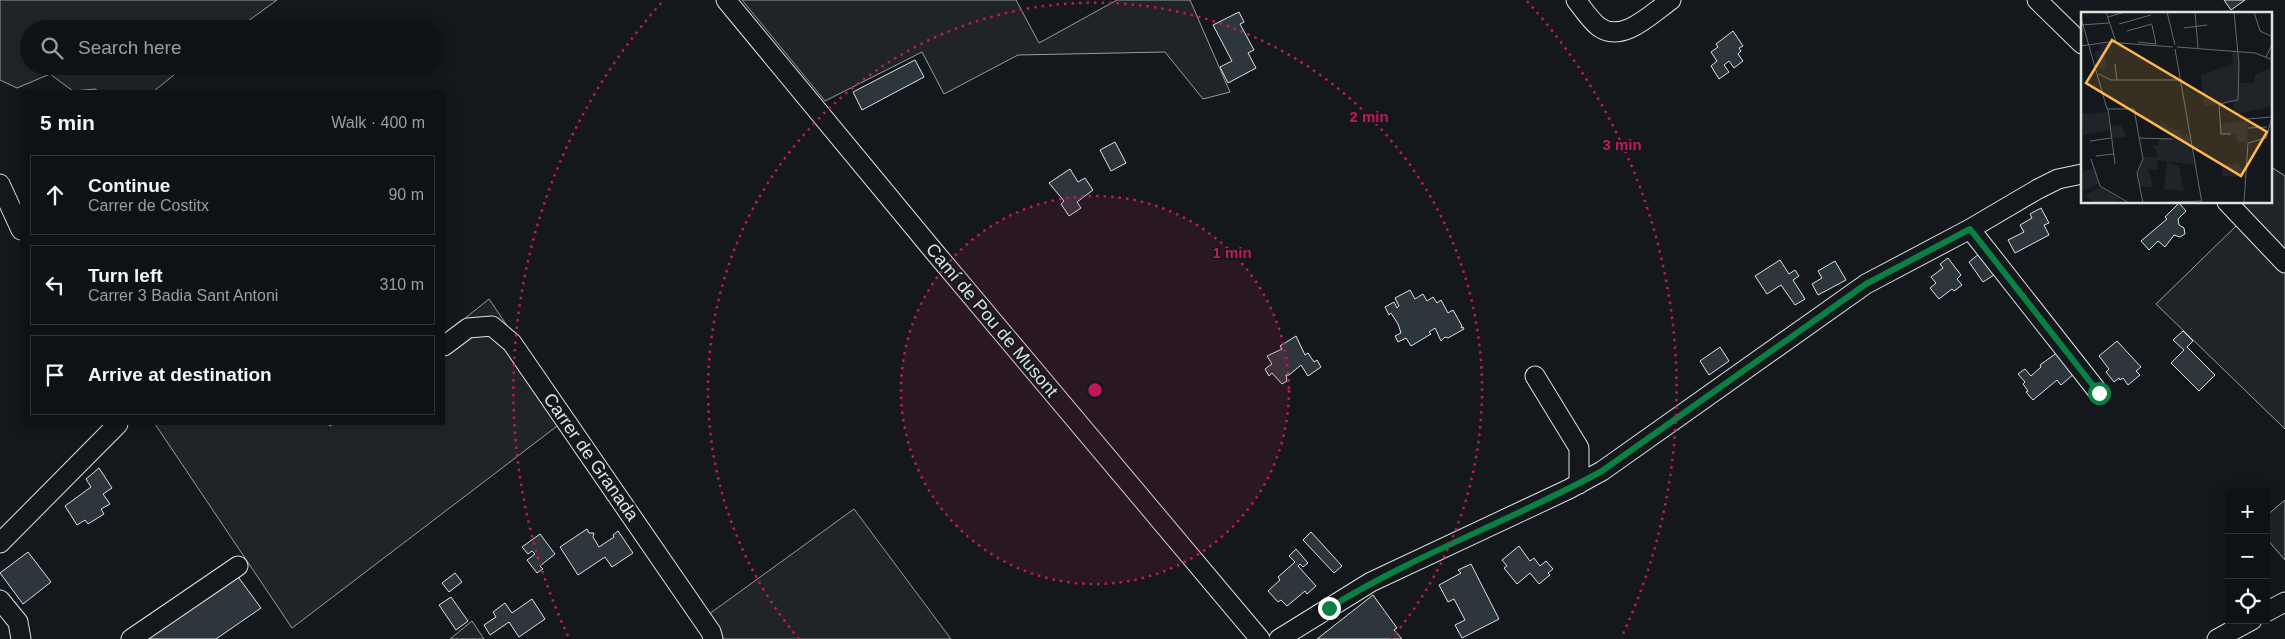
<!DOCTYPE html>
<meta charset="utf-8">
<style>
:root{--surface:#0f1215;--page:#181b1e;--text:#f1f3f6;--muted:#9b9ea0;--line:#2f3234}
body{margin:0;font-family:Arial,sans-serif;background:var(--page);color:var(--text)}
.controls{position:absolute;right:15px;bottom:15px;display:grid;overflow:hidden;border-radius:0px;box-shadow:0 2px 12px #0003}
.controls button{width:45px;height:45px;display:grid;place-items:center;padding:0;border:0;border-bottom:1px solid var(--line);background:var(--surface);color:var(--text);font:25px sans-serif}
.stop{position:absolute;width:15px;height:15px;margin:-11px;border:4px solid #0b8043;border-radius:50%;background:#fff}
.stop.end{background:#0b8043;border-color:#fff;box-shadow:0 1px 5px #0008}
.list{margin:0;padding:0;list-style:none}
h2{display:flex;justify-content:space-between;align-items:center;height:65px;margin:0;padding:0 20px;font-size:21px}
h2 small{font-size:16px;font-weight:400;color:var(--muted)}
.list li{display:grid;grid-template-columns:32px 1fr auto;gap:15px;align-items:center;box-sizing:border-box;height:80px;margin:0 10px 10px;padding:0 10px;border:1px solid var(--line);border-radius:0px}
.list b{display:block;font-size:19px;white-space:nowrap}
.list p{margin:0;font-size:16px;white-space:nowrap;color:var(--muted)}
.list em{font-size:16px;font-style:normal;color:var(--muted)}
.icon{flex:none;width:28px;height:28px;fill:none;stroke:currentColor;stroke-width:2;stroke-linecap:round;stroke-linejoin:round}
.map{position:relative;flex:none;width:2285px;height:639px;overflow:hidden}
.search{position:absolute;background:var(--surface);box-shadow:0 2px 12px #0003;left:20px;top:20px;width:425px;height:55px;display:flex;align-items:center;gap:12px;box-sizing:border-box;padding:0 18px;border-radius:28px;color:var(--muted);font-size:19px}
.panel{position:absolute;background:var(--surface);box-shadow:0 2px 12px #0003;left:20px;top:90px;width:425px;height:335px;border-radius:0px}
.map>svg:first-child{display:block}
.green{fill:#202428;stroke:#939e99}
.building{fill:#2c363c;stroke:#d8e6dc}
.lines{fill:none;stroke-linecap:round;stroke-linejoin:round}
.minor-casing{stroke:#d8e6dc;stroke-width:21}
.minor{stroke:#14181c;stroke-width:19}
.route{stroke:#0b8043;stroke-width:6}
.ring{fill:none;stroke:#c2185b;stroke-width:2.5;stroke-dasharray:2.5 5}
.labels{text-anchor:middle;stroke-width:4;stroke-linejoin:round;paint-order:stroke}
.street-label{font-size:18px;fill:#d8e6dc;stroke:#14181c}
.inset-road{fill:none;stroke:#626a69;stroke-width:1}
.view{fill:#ffb74d;fill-opacity:0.15;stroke:#ffb74d;stroke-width:2.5}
.inset-edge{fill:none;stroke:#d8e6dc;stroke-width:2.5}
.centre{fill:#c2185b;stroke:#14181c;stroke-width:2.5}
.ring-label{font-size:15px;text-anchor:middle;font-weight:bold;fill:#c2185b;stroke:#14181c;stroke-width:4;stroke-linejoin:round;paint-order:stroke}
</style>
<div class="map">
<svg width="2285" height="639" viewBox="0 0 2285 639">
<rect width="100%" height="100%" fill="#14181c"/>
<path class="green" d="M0,0h277l-40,29h-208v37h156l-31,25h-57l-1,-2 -23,2 -23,-17 -33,14 -17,-8z
M742,0h274l23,43 78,-43h73l40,92 -27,7 -38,-47 -147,3 -74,39 -22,-42 -97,49z
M2271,167l14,9v73l-44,-46 30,-1z
M2236,226l49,47v156l-129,-125z
M489,299l80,118 -277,211 -137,-204h173l2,2 4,-2h110v-89z
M2285,500v60l-19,-22v-22z
M854,509l97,130h-230l-16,-22z
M472,621l12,18h-34z"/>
<path class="building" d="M2224,0h21l-14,10z
M1239,12l5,10 -4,2 14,26 -6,3 8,15 -28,15 -8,-16 12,-6 -19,-36z
M1733,31l10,15 -4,2 2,3 -3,3 5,7 -9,7 -5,-7 -5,4 5,7 -10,7 -8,-13 6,-5 -6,-9 7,-5 -2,-3z
M915,60l9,17 -62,33 -9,-18z
M1115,142l11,21 -15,8 -11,-21z
M1070,169l8,13 7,-4 8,12 -16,12 4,6 -12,8 -8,-12 3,-3 -15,-18z
M2179,203l7,8 -8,8 1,6 5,3 1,6 -5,3 -6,-2 -9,12 -7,-6 -9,9 -8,-9 26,-22 -2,-2z
M2041,208l8,15 -5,2 5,10 -34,18 -7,-13 16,-8 -4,-7 12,-7 -2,-4z
M1979,254l15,21 -11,7 -14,-20z
M1948,258l13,17 -4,4 5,6 -8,6 -2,-2 -13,10 -9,-11 6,-5 -5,-6 12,-9 -3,-4z
M1780,260l9,14 6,-4 4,6 -6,4 12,19 -10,6 -14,-20 -14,9 -12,-18z
M1835,261l11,19 -28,15 -6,-11 10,-6 -4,-7z
M1410,290l5,9 8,-5 4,7 6,-4 4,6 4,-3 7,13 5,-3 9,16 -1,2 2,-1 1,2 -16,9 -3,-1 -4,4 -6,-13 -6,4 2,2 -20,12 -5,-8 -8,4 -3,-6 6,-3 -3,-9 -7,-11 -2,2 -4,-8 9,-5 3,6 2,-2 -4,-8z
M2183,331l10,10 -6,6 28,28 -16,16 -28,-28 13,-13 -11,-10z
M1296,336l9,19 3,-2 6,9 3,-2 4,7 -13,9 -7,-11 -12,10h-3l1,6 -5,3 -10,-11 -3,3 -4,-7 7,-5 -5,-8 15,-7 -2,-3z
M2117,341l24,26 -5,4 4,4 -12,10 -5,-7 -3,2 -1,-2 -5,4 -8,-10 3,-3 -10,-13z
M1720,347l9,14 -20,14 -9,-14z
M2058,352l17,21 -14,12 -4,-5 -24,20 -7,-8 2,-1 -5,-7 2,-2 -7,-8 7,-5 6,7 10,-9 -1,-2z
M99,468l13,20 -9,6 7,10 -9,5 3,5 -16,10 -3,-4 -8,5 -12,-19 26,-19 -5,-8z
M587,529l2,4h5l-1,4 6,10 15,-10 -1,-2 5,-4 15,22 -21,14 -7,-10 -27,18 -18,-28z
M1311,532l31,34 -8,7 -31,-33z
M540,534l15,20 -15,12 3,3 -6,4 -10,-13 8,-6 -3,-3 -4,3 -6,-7z
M1519,546l11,15 4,-3 6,8 6,-5 7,8 -5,4 2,2 -11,9 -9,-11 -13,11 -13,-16 3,-2 -5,-6z
M1296,549l12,14 -5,4 -3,-3 -2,2 18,20 -9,8 -2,-3 -18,15 -6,-6 -3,2 -10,-11 12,-11 -2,-3 17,-15 -6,-6z
M28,552l23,30 -28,22 -23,-31z
M1471,564l28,55 -37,19 -7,-13 10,-5 -11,-21 -6,3 -9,-17 22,-12 -3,-3z
M455,573l7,9 -13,10 -7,-9z
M236,574l25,34 -45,31h-74z
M1373,595l24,33 -3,2 8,9h-85z
M451,597l17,24 -12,9 -17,-25z
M532,599l13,20 -26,18 -10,-15 -19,13 -6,-10 12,-8 -3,-5 12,-9 7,10z"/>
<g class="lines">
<defs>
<path id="minor" d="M726,0l206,249 328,390
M1576,0c7,9 14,20 23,27 24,17 53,-14 72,-27
M2037,0l45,44
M0,184l21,46
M2227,202l58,61
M1970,229l129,164
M444,346l24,-18 24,-2 20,17 199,289 2,7
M1535,376l44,72v36
M0,543l118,-119
M0,600l18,22 3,17
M2266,612l19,-10
M131,639l107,-73
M1279,639l92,-57 198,-93 33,-18 264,-187 104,-55 68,-40 20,-10 24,-5
M2217,639l35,-19"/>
</defs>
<use href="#minor" class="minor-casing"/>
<use href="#minor" class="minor"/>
</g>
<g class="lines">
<path class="route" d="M1329,608c87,-54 184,-88 273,-137l264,-187 104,-55 129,164"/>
</g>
<circle cx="1095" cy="390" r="194" fill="#c2185b" fill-opacity=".12"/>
<g class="ring">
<circle cx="1095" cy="390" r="194"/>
<path d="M799 639A387 387 0 1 1 1391 639"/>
<path d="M568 636A581 581 0 0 1 663 1M1527 1A581 581 0 0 1 1622 636"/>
</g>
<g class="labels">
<g class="street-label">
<text transform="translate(992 320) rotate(50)" y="6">Camí de Pou de Musont</text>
<text transform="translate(591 457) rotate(55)" y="6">Carrer de Granada</text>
</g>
</g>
<g transform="translate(2081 12)">
<rect width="191" height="191" fill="#14181c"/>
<path d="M28,31l1,5 -7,2 4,17 -8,2 -5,-17 6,-2 -1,-6zM151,40l6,1 1,30h15l1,-8 17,-8v39l-38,9 -1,-14 -29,6 -3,-32 32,-11zM26,100l3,18 -27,5 -2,-21zM80,108l3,5 17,6v4h8l5,30 -37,-5 1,10 -10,-1 5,18h-13l-2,-14 6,-16h13l-1,-7 -4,-4h6l1,-8 13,1v-8l-12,-1zM166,109l1,21 -11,1 -1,-10 -16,3 -1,-12zM41,113l4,12 -14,1 -2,-12zM86,149l12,5 5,25 -20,-2zM157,151l8,14 -24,-1v-11zM13,156l5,16 -17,7 -1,-18zM19,175l20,11 -3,5h-22l-10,-7z" fill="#202428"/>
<path class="inset-road" d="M25,0l10,30M86,0l8,33M114,0l3,36M173,0l6,19 13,6M27,5l17,-5M0,6l26,91h27l9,50 -6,14 6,30M38,12l32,-9M0,13l28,-2M103,16l23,-3M46,19l25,-7M57,30l18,2 -4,-19M0,34l27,-4 65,5M96,35l78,6 18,7M94,37l27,154M185,45l7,-15M34,52l2,16M18,62l12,6h71M27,97l7,55M166,107l24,-2M167,116l19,-1M150,122h-10l-2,-30 19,-4 1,-36 -5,-52M58,126l33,1M9,129l21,-3M15,144l17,-2M10,147l9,27 29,17M71,191l49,-2M163,191l4,-60 18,-5 7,-24"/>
<path class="view" d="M31,28l155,92 -26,44 -155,-93z"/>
<rect width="191" height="191" class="inset-edge"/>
</g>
<circle cx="1095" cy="390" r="8" class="centre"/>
<g class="ring-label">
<text x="1369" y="122">2 min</text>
<text x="1622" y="150">3 min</text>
<text x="1232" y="258">1 min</text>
</g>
</svg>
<div class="controls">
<button>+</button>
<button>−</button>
<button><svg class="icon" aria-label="locate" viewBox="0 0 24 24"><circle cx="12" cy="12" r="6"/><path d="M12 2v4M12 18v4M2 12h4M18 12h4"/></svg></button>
</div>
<div class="stop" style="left:2099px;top:393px"></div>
<div class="stop end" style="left:1329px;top:608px"></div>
<div class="search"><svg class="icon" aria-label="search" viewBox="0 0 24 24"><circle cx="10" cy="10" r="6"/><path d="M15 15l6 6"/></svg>Search here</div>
<section class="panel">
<h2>5 min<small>Walk · 400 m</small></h2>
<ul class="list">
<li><svg class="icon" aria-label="ahead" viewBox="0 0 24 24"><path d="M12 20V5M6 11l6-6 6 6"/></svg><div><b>Continue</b><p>Carrer de Costitx</p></div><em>90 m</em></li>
<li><svg class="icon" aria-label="left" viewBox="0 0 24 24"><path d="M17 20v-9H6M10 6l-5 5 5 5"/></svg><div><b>Turn left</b><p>Carrer 3 Badia Sant Antoni</p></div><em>310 m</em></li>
<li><svg class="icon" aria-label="arrive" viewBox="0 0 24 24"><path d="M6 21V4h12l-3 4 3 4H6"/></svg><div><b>Arrive at destination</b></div></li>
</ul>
</section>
</div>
